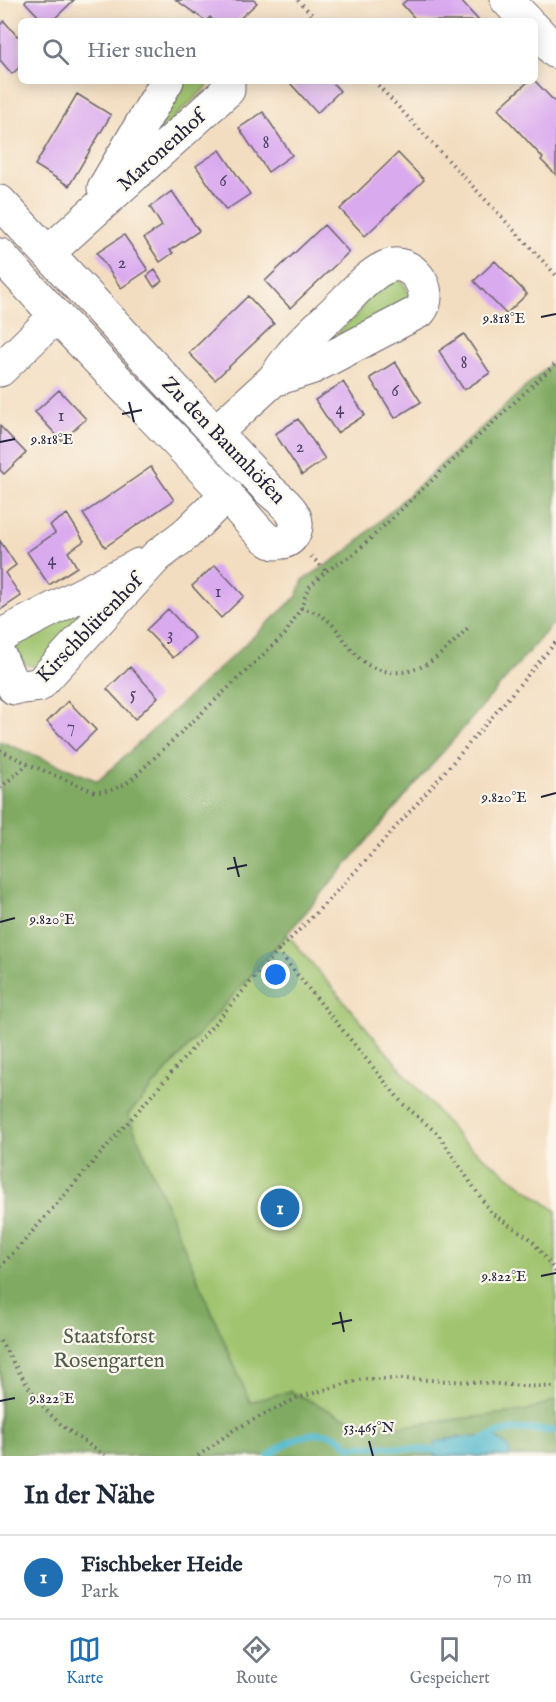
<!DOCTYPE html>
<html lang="de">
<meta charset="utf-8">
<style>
:root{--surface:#fff;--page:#f6f6f7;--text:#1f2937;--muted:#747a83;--line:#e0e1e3;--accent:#1f6fb2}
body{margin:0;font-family:"IM FELL English",serif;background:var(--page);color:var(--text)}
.you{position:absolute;left:276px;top:975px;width:21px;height:21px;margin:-15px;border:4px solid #fff;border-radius:50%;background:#1a73e8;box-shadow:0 0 0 9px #1a73e833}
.badge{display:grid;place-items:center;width:39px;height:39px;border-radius:50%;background:var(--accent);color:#fff;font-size:20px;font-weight:700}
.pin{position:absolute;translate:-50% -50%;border:3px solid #fff;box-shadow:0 2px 6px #0006}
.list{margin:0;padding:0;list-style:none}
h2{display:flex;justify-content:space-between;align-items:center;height:78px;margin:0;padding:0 24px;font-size:26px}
h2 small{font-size:20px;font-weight:400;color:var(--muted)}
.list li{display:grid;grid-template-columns:39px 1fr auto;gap:18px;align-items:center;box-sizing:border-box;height:84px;padding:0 24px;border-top:2px solid var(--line)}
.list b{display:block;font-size:22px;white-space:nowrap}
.list p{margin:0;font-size:20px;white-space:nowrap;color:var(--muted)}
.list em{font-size:20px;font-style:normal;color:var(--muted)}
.icon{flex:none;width:33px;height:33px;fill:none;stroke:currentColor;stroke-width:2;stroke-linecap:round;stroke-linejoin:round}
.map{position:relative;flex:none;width:556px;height:1456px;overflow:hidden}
.search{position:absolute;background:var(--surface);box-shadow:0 3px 15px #0003;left:18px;right:18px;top:18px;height:66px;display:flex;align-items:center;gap:15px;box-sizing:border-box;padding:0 21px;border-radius:9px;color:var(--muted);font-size:22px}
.sheet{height:162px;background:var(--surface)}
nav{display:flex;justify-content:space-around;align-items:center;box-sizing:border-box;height:84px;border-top:2px solid var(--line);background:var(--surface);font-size:16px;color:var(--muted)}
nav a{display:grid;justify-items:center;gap:3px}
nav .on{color:var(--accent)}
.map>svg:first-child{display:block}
.green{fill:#a0c46f;stroke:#617355;stroke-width:1.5}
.forest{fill:#80aa62;stroke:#51664e;stroke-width:1.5}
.water{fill:#4db7cb;stroke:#386c83;stroke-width:1.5}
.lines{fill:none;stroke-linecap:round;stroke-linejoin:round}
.stream{stroke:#4db7cb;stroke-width:7}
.building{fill:#daaaef}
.minor-casing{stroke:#6b636a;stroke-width:35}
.path{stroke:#6b636a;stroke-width:4;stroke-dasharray:1.5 4.5;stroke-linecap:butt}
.minor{stroke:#fff;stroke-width:33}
.ticks{fill:none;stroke:#22223b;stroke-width:2}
.labels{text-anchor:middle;stroke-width:4.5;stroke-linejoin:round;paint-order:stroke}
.number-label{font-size:18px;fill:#504468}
.street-label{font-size:21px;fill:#22223b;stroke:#fbf7ec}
.park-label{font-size:21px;fill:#4e5b4d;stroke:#fbf7ec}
.ticks-label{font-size:15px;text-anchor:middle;fill:#22223b;stroke:#fbf7ec;stroke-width:4.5;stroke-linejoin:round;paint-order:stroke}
</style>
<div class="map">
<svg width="556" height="1456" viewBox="0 0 556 1456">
<rect width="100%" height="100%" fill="#fbf7ec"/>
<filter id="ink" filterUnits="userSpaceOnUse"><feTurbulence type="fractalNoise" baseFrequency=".0167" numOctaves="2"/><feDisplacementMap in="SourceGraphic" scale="12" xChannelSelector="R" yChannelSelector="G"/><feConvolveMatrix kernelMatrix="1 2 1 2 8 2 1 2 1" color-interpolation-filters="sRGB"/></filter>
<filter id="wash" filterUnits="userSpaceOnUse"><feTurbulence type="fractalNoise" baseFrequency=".008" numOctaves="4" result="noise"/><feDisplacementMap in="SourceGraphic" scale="24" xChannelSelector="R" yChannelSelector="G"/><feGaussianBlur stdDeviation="1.35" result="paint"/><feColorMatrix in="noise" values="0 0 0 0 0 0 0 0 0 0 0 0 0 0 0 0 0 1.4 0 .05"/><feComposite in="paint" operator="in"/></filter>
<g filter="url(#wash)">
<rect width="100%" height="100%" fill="#f3ddc0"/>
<path class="green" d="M176,81h35l1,1 -77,73z
M399,276l13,22 -104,64 51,-50 2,-4 -2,-6z
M117,581l-78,85c-19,1 -18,-8 -26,-23z
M287,934l174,206 95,71v245h-556v-196z"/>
<path class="forest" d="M556,359v261l-269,314 -159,181 122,287 40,-11 51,25 46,12 137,-17 32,-11v56h-556v-715l98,40 199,-185 6,-16 42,-27z"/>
<path class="water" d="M459,1437h36l14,10 1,9h-75v-14z"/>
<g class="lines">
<path class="stream" d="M481,1441c23,-15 49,-12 75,-10
M269,1456c17,-14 44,-29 66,-20 6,2 10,8 16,11l19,-1 72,5"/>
</g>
<g id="blocks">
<path class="building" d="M27,0h47l-22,21h-9l-18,-19z
M176,0h78l3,3 -20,18h-23l-4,-4 -4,4z
M407,0h53l19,21h-62l-15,-17z
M4,21l13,15 4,-3v33l-9,8 -12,-14v-35z
M294,81h37l9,10 -23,22 -26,-29z
M529,81h6l21,22v72l-15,-15 2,-2 -45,-49z
M77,94l34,21 -42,71 -34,-21z
M263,112l29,43 -24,17 -29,-44z
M220,150l30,44 -24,16 -30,-44z
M398,153l26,27 -59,56 -25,-27z
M172,191l27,40 -29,19 3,3 -13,9 -16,-24 18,-12 -12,-19z
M324,225l25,27 -59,56 -25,-27z
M124,235l24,35 -27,18 -24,-35z
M495,261l32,33 -21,20 -32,-33z
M155,270l7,11 -8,6 -7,-11z
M248,296l26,28 -59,56 -26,-27z
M464,334l26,39 -26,17 -25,-39z
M395,362l26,40 -26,16 -25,-40z
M343,382l22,33 -28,18 -22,-33z
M59,390l27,29 -24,22 -27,-29z
M298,419l27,40 -23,16 -27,-41z
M0,426l26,27 -22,21 -4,-4z
M151,467l23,33 -69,47 -22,-33z
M67,514l17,27 -16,11 9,15 -28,18 -22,-33 28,-19 -5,-8z
M0,541l16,24 -11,8 16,23 -21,14z
M215,565l29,31 -23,22 -29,-32z
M168,609l27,29 -22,20 -27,-28z
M130,667l28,30 -23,22 -28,-30z
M68,701l28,29 -21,21 -28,-29z"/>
</g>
</g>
<g filter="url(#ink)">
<use href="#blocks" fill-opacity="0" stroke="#6b636a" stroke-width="1.5"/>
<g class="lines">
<defs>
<path id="minor" d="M507,0l20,21
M535,29l21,23
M104,188l63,-107
M0,202l268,287c13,11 38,28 24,47 -3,4 -6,6 -11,6 -3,1 -7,1 -9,0 -10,-3 -43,-46 -53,-56 -73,-77 -148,-152 -219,-231
M48,253l180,-163v-9
M0,370l56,-54
M216,432l57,-52 40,-13 107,-56c16,-20 -9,-55 -34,-44 -16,7 -30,23 -42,35 -17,17 -37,34 -52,52 -7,9 -13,18 -19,26
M0,636l139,-71
M0,657l14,31 25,-3 118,-129 29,-22 41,-40"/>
</defs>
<use href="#minor" class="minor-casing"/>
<path class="path" d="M298,0l20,21
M374,81l182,194
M311,556l15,15
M301,608c36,9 35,26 58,50 9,9 21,13 33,14 34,3 55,-24 77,-45
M0,750l28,14 67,28c15,0 24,-4 36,-12l154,-146 16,-26 7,-20 18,-17 28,-17 202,-191
M0,788l28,-24
M278,951l125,153 35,30 53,79 40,26 25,33
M0,1267l25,-27 253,-289c99,-97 188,-204 278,-309
M0,1341c16,25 30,52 50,73 16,17 37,29 56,42
M198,1456l37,-27 62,-31 65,-19h43l70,3 46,4 35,1"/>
<use href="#minor" class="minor"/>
</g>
</g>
<path class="ticks" d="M541,317l15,-3M129,402l5,20M122,414l20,-4M0,442l15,-3M541,797l15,-4M234,857l5,20M227,869l20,-4M0,922l15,-4M541,1276l15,-3M340,1312l4,20M332,1324l20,-4M0,1401l15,-3M369,1441l4,15"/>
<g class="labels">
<g class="number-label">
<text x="266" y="148">8</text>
<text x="223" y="186">6</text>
<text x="122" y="268">2</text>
<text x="464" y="368">8</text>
<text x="395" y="396">6</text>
<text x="340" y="414">4</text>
<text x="61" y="421">1</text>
<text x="300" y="452">2</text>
<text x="52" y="565">4</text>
<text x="218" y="597">1</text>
<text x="170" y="640">3</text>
<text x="133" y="699">5</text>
<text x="71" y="732">7</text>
</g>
<g class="street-label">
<text transform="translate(161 150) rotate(-42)" y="7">Maronenhof</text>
<text transform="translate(224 440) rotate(46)" y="7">Zu den Baumhöfen</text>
<text transform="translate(89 628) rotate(-46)" y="7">Kirschblütenhof</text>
</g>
<g class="park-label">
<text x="109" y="1343">Staatsforst<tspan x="109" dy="24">Rosengarten</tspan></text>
</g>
</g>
<g class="ticks-label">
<text x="504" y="323">9.818°E</text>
<text x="52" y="444">9.818°E</text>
<text x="504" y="802">9.820°E</text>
<text x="52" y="924">9.820°E</text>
<text x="504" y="1281">9.822°E</text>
<text x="52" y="1403">9.822°E</text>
<text x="369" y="1432">53.465°N</text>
</g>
</svg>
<div class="you"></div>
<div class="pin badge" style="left:280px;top:1208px">1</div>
<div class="search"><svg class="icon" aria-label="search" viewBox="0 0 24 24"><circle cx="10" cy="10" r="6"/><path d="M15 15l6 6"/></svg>Hier suchen</div>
</div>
<section class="sheet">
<h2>In der Nähe<small></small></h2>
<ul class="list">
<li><span class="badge">1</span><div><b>Fischbeker Heide</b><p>Park</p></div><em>70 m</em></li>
</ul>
</section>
<nav>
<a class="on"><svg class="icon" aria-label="map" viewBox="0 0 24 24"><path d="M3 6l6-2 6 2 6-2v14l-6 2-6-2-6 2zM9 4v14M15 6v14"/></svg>Karte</a>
<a><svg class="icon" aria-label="directions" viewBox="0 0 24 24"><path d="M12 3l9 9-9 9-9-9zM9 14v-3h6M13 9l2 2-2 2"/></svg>Route</a>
<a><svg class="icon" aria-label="saved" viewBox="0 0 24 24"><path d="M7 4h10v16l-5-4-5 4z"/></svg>Gespeichert</a>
</nav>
